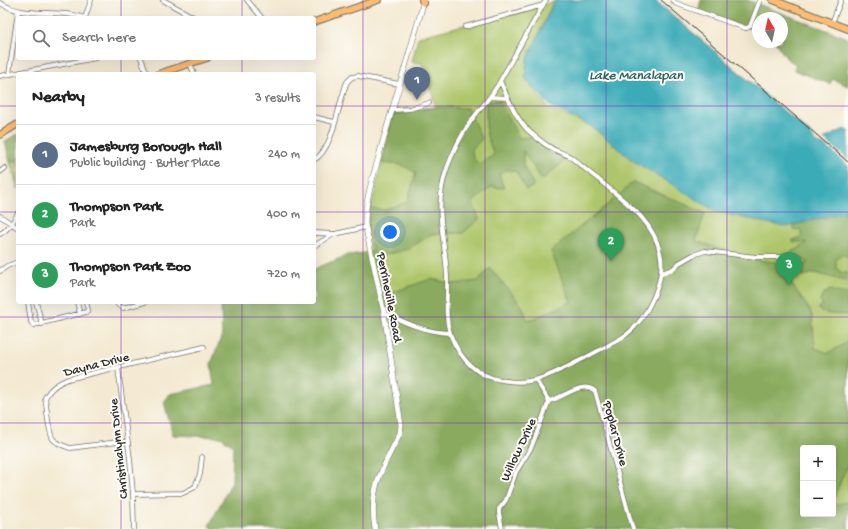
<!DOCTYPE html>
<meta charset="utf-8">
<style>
:root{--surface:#fff;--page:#f2f2f2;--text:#222;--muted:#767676;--line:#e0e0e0;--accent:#111827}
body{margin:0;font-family:"Gochi Hand",sans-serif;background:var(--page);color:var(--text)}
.controls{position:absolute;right:12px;bottom:12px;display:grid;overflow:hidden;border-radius:4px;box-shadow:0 4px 16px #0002}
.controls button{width:36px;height:36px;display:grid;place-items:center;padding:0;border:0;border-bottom:1px solid var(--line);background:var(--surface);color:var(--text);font:20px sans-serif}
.compass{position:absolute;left:752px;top:12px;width:36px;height:36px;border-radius:50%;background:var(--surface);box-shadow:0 4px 16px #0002;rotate:351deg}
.you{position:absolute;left:390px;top:232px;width:14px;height:14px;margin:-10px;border:3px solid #fff;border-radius:50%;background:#1a73e8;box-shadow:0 0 0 6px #1a73e833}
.badge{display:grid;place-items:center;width:26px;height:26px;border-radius:50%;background:var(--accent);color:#fff;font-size:13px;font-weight:700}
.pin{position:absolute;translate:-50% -33px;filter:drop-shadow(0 1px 2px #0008)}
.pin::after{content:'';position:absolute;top:21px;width:14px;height:12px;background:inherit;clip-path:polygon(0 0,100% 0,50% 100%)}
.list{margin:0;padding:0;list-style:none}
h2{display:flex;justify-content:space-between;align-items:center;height:52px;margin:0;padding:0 16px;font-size:17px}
h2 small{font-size:13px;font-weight:400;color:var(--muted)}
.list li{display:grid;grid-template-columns:26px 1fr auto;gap:12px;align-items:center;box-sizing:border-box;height:60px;padding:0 16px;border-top:1px solid var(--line)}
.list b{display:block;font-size:15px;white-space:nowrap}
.list p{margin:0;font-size:13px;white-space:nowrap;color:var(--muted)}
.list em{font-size:13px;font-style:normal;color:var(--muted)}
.icon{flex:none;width:22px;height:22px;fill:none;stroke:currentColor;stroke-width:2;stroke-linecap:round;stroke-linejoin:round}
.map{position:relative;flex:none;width:848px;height:529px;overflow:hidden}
.search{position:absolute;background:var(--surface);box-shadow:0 4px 16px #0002;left:16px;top:16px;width:300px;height:44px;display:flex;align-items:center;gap:10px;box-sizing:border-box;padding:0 14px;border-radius:4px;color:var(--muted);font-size:15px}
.panel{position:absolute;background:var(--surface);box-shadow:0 4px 16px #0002;left:16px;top:72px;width:300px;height:232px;border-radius:4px}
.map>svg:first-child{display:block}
.green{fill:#aec66b;stroke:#6c784b;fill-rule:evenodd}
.forest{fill:#8aab5f;stroke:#5a6b45}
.water{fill:#3babb7;stroke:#336b71}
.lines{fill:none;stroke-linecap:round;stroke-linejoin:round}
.minor-casing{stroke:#716e66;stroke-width:5.5}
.tertiary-casing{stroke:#716e66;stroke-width:6}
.primary-casing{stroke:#716e66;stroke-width:8}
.minor{stroke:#fff;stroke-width:4}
.tertiary{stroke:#fff;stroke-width:5}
.primary{stroke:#fdbc70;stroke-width:6}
.rail{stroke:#2b2b2b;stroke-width:1}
.grid{fill:none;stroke:#7b2cbf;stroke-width:1;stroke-opacity:0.55}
.labels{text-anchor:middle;stroke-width:4;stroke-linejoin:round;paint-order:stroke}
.street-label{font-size:13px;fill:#2b2b2b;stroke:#fdfcf7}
.water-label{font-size:14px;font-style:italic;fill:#315e63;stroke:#fdfcf7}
</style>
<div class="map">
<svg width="848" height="529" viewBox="0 0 848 529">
<rect width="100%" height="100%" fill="#fdfcf7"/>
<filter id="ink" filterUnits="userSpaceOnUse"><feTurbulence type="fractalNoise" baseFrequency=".025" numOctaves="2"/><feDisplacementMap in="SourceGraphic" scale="8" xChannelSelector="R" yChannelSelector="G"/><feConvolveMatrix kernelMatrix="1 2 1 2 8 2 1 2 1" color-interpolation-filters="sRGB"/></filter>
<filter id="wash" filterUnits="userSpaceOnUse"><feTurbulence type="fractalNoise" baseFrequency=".012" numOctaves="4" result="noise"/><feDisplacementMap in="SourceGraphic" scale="16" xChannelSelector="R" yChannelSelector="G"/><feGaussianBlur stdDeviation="0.9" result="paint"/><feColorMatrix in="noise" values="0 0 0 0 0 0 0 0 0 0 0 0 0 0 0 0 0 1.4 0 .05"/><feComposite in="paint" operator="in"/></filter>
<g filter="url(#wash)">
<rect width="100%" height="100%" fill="#f4ead3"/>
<path class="green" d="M553,2l-26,58 -2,18 24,31 42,17 41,34 154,67 62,-16v318l-448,-96 -34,-206 16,-64 10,-53 44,-3 -14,-44 -10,-1 6,-25zM803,448h30v66h-30z
M18,160v29l-8,-27z"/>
<path class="forest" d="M701,0h46l101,38v48l-16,-7 -2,5 -36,-14 2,-6 -9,-5 -12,-17h7v-24h-24v11l-32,-7 -28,-10z
M499,100l20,38 11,-1 38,21 -26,22 -19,-29v14l11,21 -8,4 -10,-19 -10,-1 -7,4 5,14 -13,-1 -18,15 6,17 -16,14 -31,1 -24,15 -31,8 7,38 47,-16 21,5 26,-3 12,-13 32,38 6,15 43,-19 -20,-51 68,-56 14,-13 72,31 -9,28 53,18 27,3 34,48 2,5 3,33 13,5 18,-10 2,-3v124l-11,26 -4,15v-57h-30v66h30v-9l15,-3v27h-635l-4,-3 23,-44 1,-36 -12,-9 -48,-2 -9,-33 6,-8 44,-9 -3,-21 11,-29 -1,-33h93v-33l34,-14 25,-3 -5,-24 1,-20 16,2 22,-8 9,-29 -14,-8 -20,-2 11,-48 43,-8 31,1 15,31 -10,10 1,9 6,6 15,-9 -7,-19 -1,-8v-27z
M18,134v26l-8,2 -5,-21z
M848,211v46l-4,-2 -5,1 -3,4v8l6,5h6v8l-7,-1 -26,-7 -12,3 -5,-10 9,-2 1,-2 -4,-2h-9l-4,-6 1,-3 7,-2 2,-3 6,-3 -1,-1h-13v-2l4,-1 5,-4 -2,-6 -6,1v-5z
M829,290l7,2 12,2v21c-9,-1 -24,1 -30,-7l5,-3 -3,-4 4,-8 4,-1z"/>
<path class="water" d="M555,0h100l156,134c2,9 11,10 17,14 7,6 13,12 20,18v45l-62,16 -69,-15 -85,-52 -41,-34 -40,-19 -26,-29 2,-18z
M844,129l4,2v28l-24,-20z"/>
</g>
<g filter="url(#ink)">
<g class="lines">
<defs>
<path id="minor" d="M163,0l32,18
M247,0l15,18
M673,0l2,3 70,25h2l3,-2 10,-26
M0,3c26,16 58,5 85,15
M85,18l6,-18
M832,23l9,-23
M465,27l78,-22
M141,58l6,16
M190,63l4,11
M9,74l9,-63
M0,76l96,-18
M500,81c8,17 16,39 31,52 6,5 13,11 20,15 5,3 12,5 18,8 10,7 19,16 29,23 24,21 55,40 62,73 7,26 -13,67 -34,83 -14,9 -29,16 -43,24 -15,7 -32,17 -49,21 -15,4 -41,1 -55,-8 -13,-8 -24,-24 -29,-39 -6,-18 -2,-38 -3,-57 -2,-41 -14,-67 0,-108 6,-16 13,-31 22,-44 10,-15 23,-27 31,-43l46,-81
M490,97l18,1
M392,110l18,-1 19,-6
M314,117l20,5
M314,160c20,-11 24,-57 33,-78l5,-5 6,-1 41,8
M0,172l5,-4
M0,216l18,12
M314,233l21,1 31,-7
M0,234c9,-5 13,-12 18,-21
M314,246l20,-12
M0,271l7,-5 11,-4
M662,273l11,-4 6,-6 14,-8 12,-4 51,6h27l1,2
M28,302l3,20 3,3 52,-13 2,-2 -2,-8
M36,302l6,22
M77,302l3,12
M117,302l1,3 5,3 22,-6
M384,313c23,10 40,19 66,20
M118,368l12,91 3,35 1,35
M549,401c14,-3 33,-21 46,-10l38,138
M128,442h-10l-48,6c-6,-2 -13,-4 -17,-9 -5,-7 -6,-32 -8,-41 6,-11 12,-14 23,-19l136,-32
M133,494l50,-1 12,-6 5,-13 2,-17
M502,529l-3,-16v-4l7,-9 10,-28 15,-24 18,-47 -13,-21"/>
<path id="tertiary" d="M375,529c-7,-41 8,-61 25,-96l1,-8 -17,-112 -19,-89c0,-25 9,-49 15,-72 14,-51 31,-101 44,-152"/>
<path id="primary" d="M422,0l2,3
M773,0l75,29
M314,22l64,-22
M158,74l49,-16
M0,135l18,-11"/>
</defs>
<use href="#minor" class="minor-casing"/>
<use href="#tertiary" class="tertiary-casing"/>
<use href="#primary" class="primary-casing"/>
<use href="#minor" class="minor"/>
<use href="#tertiary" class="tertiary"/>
<use href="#primary" class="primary"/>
<path class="rail" d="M661,0l187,162"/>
</g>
</g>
<path class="grid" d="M121,0v18M242,0v18M363,0v529M485,0v529M606,0v529M727,0v529M121,58v16M242,58v16M0,106h18M314,106h534M0,212h18M314,212h534M121,302v227M242,302v227M0,317h848M0,423h848"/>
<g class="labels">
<g class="street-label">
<text transform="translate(391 297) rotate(79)" y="5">Perrineville Road</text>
<text transform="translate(96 363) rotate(-14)" y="5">Dayna Drive</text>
<text transform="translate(617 433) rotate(75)" y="5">Poplar Drive</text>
<text transform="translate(117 449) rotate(-96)" y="5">Christinalynn Drive</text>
<text transform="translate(517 449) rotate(-65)" y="5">Willow Drive</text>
</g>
<g class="water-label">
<text x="636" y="79">Lake Manalapan</text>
</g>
</g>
</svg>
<div class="controls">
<button>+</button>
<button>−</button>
</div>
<svg class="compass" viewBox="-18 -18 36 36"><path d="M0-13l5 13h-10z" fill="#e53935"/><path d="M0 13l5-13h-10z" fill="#767676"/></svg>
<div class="you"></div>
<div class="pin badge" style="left:417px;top:100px;background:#5c6f8a">1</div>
<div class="pin badge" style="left:611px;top:261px;background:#2e9e5b">2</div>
<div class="pin badge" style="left:789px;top:285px;background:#2e9e5b">3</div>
<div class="search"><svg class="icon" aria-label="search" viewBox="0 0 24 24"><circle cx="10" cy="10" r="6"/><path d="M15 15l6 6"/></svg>Search here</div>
<section class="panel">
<h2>Nearby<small>3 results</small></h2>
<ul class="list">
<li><span class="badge" style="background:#5c6f8a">1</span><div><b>Jamesburg Borough Hall</b><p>Public building · Butler Place</p></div><em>240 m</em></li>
<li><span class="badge" style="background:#2e9e5b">2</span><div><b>Thompson Park</b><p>Park</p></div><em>400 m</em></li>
<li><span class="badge" style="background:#2e9e5b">3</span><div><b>Thompson Park Zoo</b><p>Park</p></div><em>720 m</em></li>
</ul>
</section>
</div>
